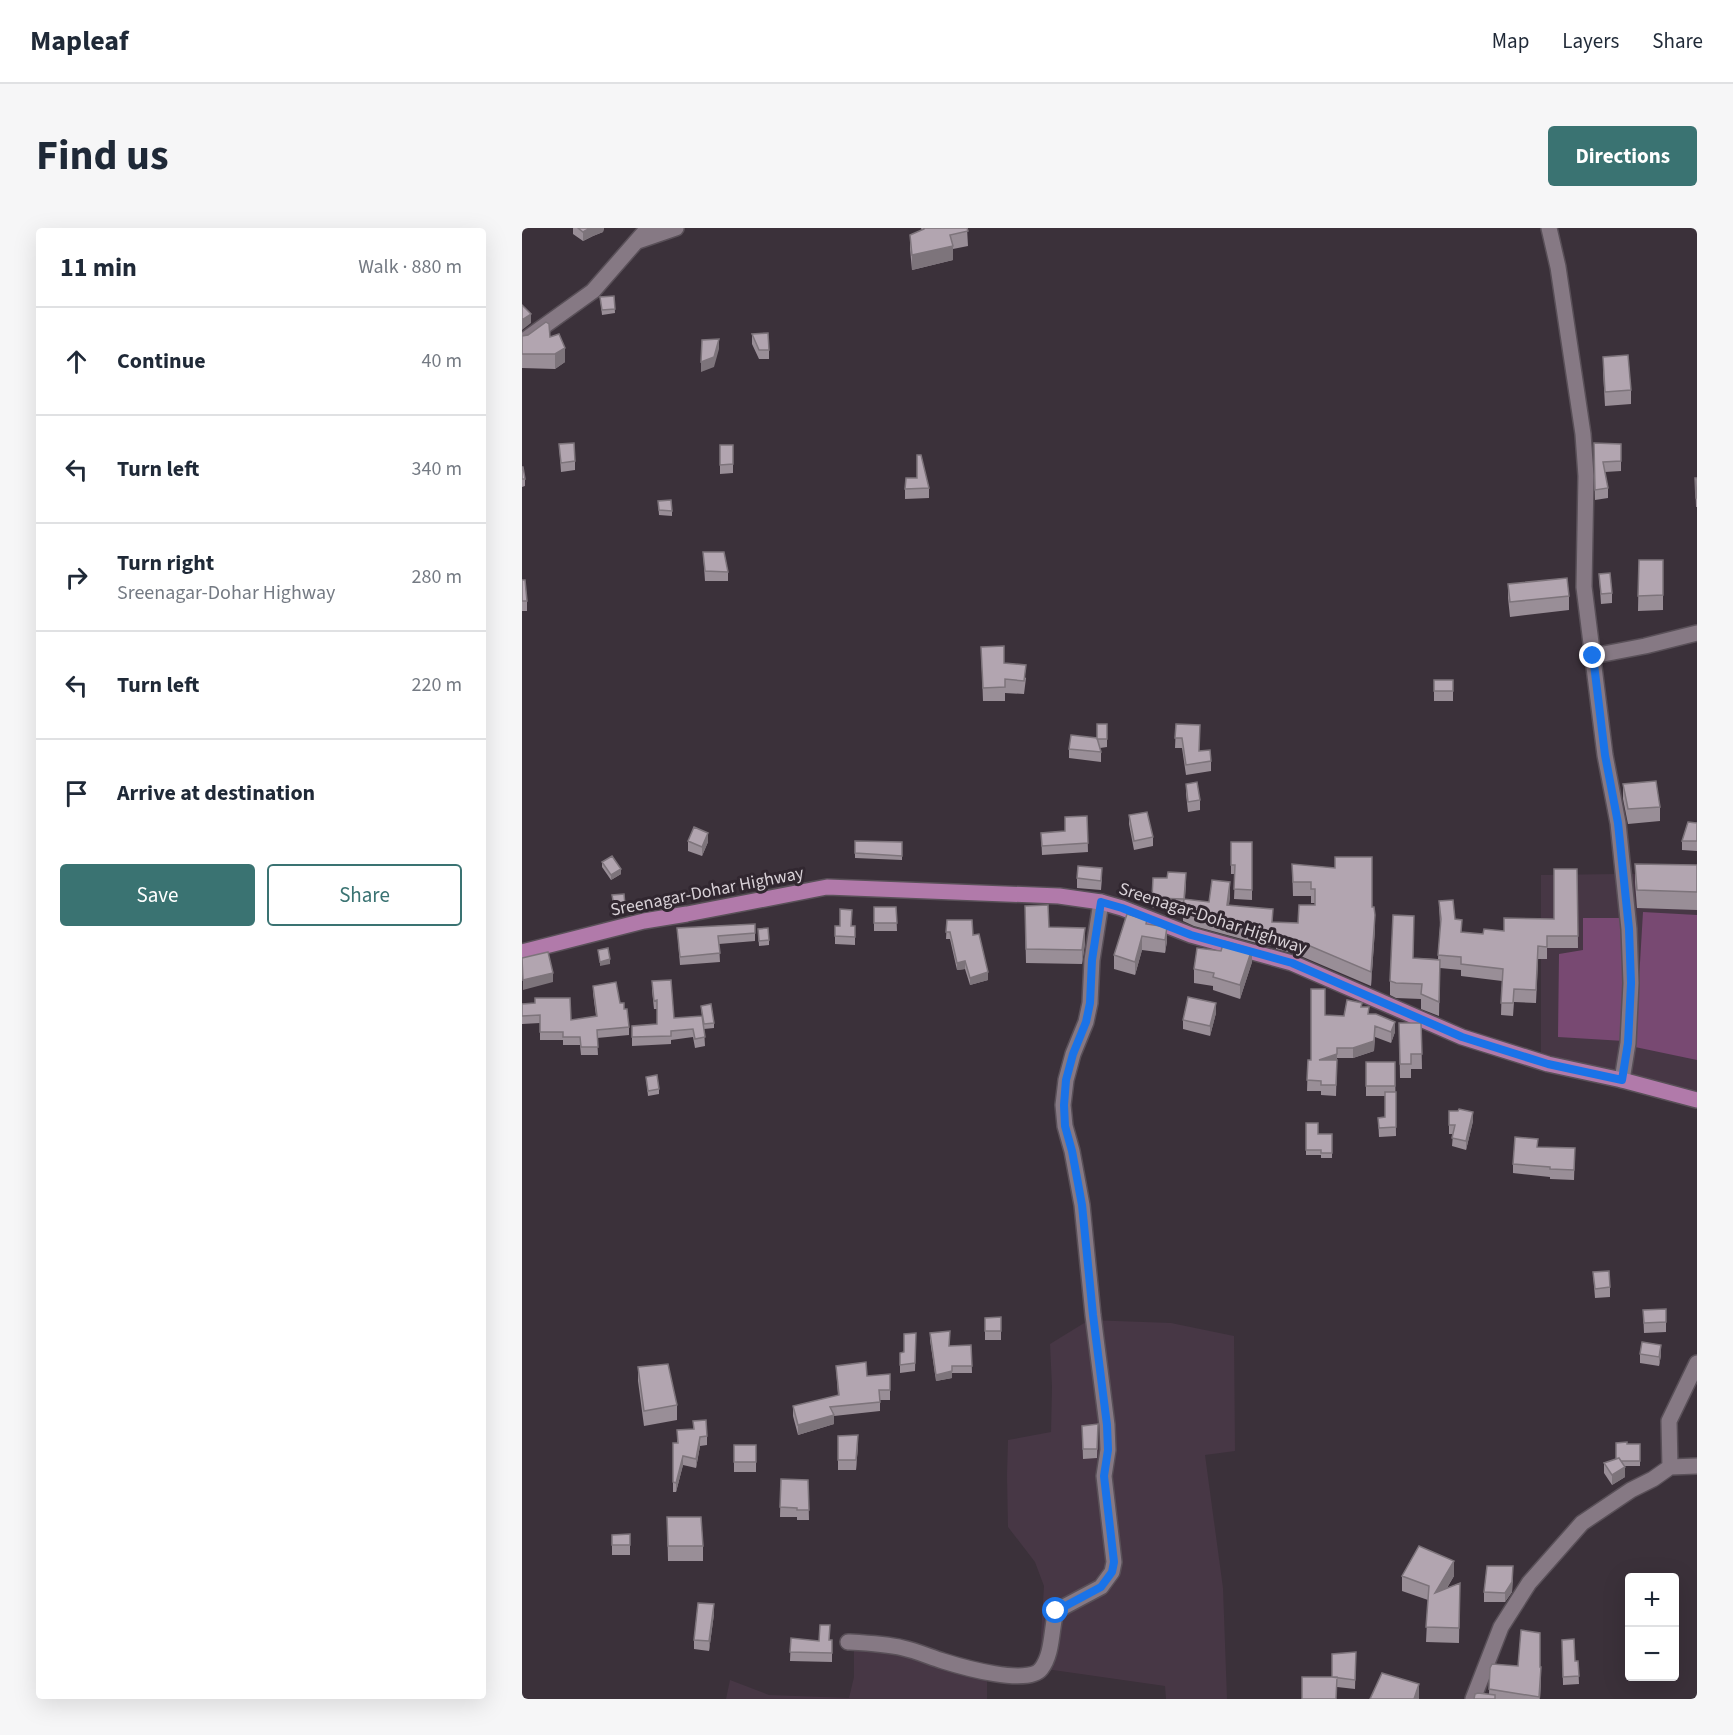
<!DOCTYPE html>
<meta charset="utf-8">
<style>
:root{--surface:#fff;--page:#f6f6f7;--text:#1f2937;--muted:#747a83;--line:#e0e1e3;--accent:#3a7372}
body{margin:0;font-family:"Source Sans 3",sans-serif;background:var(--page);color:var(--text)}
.controls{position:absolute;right:18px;bottom:18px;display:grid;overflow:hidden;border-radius:6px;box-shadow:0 6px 24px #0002}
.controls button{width:54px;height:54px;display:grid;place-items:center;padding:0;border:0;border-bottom:2px solid var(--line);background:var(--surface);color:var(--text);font:30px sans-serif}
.stop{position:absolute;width:18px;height:18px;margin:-14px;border:4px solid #1a73e8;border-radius:50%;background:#fff}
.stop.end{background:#1a73e8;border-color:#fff;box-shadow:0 2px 6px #0008}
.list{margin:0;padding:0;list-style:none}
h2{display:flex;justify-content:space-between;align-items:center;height:78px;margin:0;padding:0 24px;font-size:26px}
h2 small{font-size:20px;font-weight:400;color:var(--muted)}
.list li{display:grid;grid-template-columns:39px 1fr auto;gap:18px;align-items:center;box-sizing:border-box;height:108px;padding:0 24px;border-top:2px solid var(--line)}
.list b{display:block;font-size:22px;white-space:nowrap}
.list p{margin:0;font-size:20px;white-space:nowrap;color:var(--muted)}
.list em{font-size:20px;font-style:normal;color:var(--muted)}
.actions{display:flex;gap:12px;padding:18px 24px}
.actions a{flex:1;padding:14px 0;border:2px solid var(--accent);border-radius:6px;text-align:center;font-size:21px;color:var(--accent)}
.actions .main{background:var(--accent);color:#fff}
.icon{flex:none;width:33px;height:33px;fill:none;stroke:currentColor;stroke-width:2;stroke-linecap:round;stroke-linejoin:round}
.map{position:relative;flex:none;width:1175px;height:1471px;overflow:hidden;border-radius:6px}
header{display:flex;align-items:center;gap:36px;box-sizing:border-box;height:84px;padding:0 30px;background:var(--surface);border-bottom:2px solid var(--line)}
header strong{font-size:28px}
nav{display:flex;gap:33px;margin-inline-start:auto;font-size:21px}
.intro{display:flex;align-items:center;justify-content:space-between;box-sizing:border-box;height:144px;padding:0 36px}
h1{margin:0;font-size:42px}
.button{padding:15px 27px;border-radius:6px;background:var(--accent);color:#fff;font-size:21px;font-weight:700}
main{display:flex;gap:36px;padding:0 36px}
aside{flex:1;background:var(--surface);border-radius:6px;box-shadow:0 6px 24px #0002}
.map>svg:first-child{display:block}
.built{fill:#473745}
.green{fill:#784972}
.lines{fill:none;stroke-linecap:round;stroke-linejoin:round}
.minor-casing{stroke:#595058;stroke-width:18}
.major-casing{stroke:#595058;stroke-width:18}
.minor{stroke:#867984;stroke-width:15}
.major{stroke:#b17aaa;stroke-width:15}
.wall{fill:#998e97}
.shaded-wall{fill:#7d747b}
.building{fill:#b2a5b0;stroke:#7d747b;stroke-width:1.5}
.route{stroke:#1a73e8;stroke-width:8}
.labels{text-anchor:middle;stroke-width:6;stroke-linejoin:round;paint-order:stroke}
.street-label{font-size:18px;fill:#d8d1d7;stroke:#312730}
</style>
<header>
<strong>Mapleaf</strong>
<nav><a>Map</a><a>Layers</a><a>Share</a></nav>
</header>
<div class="intro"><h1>Find us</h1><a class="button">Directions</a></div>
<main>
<aside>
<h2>11 min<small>Walk · 880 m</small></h2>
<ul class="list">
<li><svg class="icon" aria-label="ahead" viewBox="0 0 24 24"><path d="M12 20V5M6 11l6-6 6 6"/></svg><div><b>Continue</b></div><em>40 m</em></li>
<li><svg class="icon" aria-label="left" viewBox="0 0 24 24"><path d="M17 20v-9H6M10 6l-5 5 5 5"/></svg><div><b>Turn left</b></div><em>340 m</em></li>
<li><svg class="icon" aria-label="right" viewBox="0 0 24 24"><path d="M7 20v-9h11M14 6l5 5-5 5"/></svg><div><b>Turn right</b><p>Sreenagar-Dohar Highway</p></div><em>280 m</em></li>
<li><svg class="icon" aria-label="left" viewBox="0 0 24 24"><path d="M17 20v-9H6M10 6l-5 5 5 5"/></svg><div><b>Turn left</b></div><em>220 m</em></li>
<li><svg class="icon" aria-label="arrive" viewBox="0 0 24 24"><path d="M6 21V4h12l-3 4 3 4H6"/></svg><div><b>Arrive at destination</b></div></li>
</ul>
<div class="actions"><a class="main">Save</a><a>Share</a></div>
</aside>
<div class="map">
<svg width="1175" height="1471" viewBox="0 0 1175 1471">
<rect width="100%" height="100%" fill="#3b313a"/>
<path class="built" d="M1175,645v220l-156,-40v-178z
M567,1092l82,3 63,13 1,115 -30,4 18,133 4,111h-61l-1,-13 -126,-18 5,-82 -9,-24 -27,-35 -1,-52 1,-35 43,-8 1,-45 -2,-43z
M332,1418l51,9 82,23v21h-261l4,-19 39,15 80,3 5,-21z"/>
<path class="green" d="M1121,684l54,3v145l-62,-13z
M1061,690h40l1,123 -66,-4 1,-83 24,-4z"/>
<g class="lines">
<defs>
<path id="minor" d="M1027,0l9,39 25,167 3,42 -2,111 21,168 13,68 11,106 2,54 -3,60 -6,37
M116,13l38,-13
M0,114l71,-51 55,-63
M1071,428l52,-10 52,-13
M1148,1239l-1,-46 28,-58
M326,1414c18,1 38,2 55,6 14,3 27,9 40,13 19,6 85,25 98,8 12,-15 10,-40 15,-58l45,-24 11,-15 2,-10 -10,-86 4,-26 -1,-25 -14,-110 -11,-110 -10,-54 -7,-25 -2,-21 3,-25 7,-26 13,-32 4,-19 2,-43 9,-58
M951,1471l28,-72 28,-44 53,-60 49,-33 22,-11 17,-12 27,-1"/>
<path id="major" d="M0,724l122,-31 43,-7 140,-27 232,9 42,6 21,6 69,27 101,28 170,74 86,27 74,16 75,20"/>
</defs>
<use href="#minor" class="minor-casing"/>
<use href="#major" class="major-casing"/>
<use href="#minor" class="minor"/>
<use href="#major" class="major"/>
</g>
<path class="wall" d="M51,0h31l-1,4 -10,4 -10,5 -10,-7z
M399,0h46l1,18 -15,3v11l-41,10 -2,-21v-14l12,-5z
M92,68l1,17 -13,2 -2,-18z
M230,106l17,16v9h-10l-7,-15z
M0,108l28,1 15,25 -10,7 -33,-1z
M1081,129l28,33v14l-26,2 -2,-35z
M1072,215l27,1v27l-16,1 3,16v10l-13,2z
M37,216l16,17v9l-14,2z
M198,217h13v28l-13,1z
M0,239l3,12v7l-3,1z
M1173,250h2v29h-1z
M407,260v10l-24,1v-10z
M136,273l14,10v5l-13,-1z
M181,324l25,20v9h-23z
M1117,332h24v50l-25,1z
M1077,346l13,19v10l-11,1z
M0,352l5,21v10h-5z
M986,356l61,12v14l-59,7 -2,-19z
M459,419l45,31 -2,16 -19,-1v8h-22z
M912,452h19v21h-19z
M585,496v23l-7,1 1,4v10l-32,-4v-9l28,-11z
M654,496l24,27 11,10v10l-25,4 -4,-27h-7z
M664,556l14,16v10l-12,2 -2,-18z
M1101,556l37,23v14l-32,3 -5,-25z
M607,587l24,22v9l-19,4 -5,-26z
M565,588l1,36 -46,3 -1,-22 24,-2z
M1175,595v28l-15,-1v-9z
M166,613l20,1 -6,14 -14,-5z
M333,613l47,1v18l-47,-2z
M709,614h21v58l-18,-1 1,-25h-4z
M80,634l19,12 -10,6 -9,-13z
M770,636l80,43 3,22 -4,57 -75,-32 -20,-5v-3l-12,-1 -70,-19 -11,-5v-12l-31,-1 1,-30 33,5 -1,16 24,3 21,-6 -1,9 44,17 25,1 17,-18v-2h-4v-7h-18z
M1113,636l62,1v45l-60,-2 -2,-26z
M1055,641l1,79h-31v11h-9l-2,44 -22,-1 -1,14 -12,-1 1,-34 -41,-5v-6l-21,-2 -1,48 -18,-7v-10l-25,-1 -6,-3v-14l24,-50 -1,27 25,1 2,-33 -1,-25 16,18 7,13 21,2 21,-3 50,-12z
M555,650h25l-1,12 -24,-2z
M90,667l13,10v5l-11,1z
M352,679h22l1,24h-23z
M425,692l26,15 15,45 -18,5 -5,-16 -8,1 -7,-31h-4z
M503,692l24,7 36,16 -3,21 -56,-1z
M233,696v17l-36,3 1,18 -40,3 -3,-37z
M625,696l20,17 -2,12 -23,-3 -7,25 -21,-6v-14z
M313,698h20v19l-20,-1z
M236,701l11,11v5l-10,1z
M730,734l-12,37 -27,-9v-4l-19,-3v-14z
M130,753l22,37 28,-2 -1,-10 13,17v5l-10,1 1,17 -10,2 -2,-11 -22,3v4l-39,2v-20l25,-2v-15h-3l-2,-19z
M71,758l27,17 4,6 5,18v8l-32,3 1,17h-17l-1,-10h-17v-5h-23v-17l-18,1v-20l49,16 25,-4 -3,-23z
M840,779l7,7 26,18 -4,11 -16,-6 -1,14 -21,7h-16l-1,38 -15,-1v-4h-14l1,-31h3l14,-45 19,1z
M694,785l-6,23 -27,-7v-9z
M877,795h22l1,46h-11v9h-11z
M844,834h29l1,74 -17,1 -1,-19 7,-1v-21h-19z
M124,849l13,12v5l-11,2z
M927,883l24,10 -7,29 -14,-4 1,-12h-4z
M784,895l12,11h14v24h-11v-3h-15z
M1016,919l37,1 -1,32 -24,-1v-2l-37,-4v-9z
M1071,1044l17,15v10l-15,1z
M1144,1081v23l-22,1 -1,-23z
M479,1089v23h-16v-22z
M394,1105l-1,38 -15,2v-20l4,-1z
M408,1105l19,13 22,-1 1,28h-20v5l-16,3 -6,-41z
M1118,1126l21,1 -2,11 -19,-3z
M314,1138l31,10 23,-2v26h-10v11l-46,5v8l-36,11 -5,-19v-10l45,-10z
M116,1139l39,38v15l-33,6 -6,-45z
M171,1193l14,15v9l-7,1 -4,22 -13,-3 -7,27h-3v-49h4v-13l16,-1z
M576,1196l-1,34 -14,1 -1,-33z
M316,1208l20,9 -2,25h-18z
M1105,1216h13v22h-16l1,11 -13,8 -8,-12v-10l12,-4z
M212,1217h22v27h-22z
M259,1251l27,1 1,40h-12v-3h-17z
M145,1289l36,29v15h-35z
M108,1306v21h-18v-20z
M880,1348h52l-7,12 13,-5 -1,60 -33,-1 2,-42 -26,-9z
M991,1348l-1,16 -7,10h-21v-10z
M192,1386l-5,37 -15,-2v-9z
M269,1410l28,3 13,-1v22l-42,-1z
M1040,1412l13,21h3l1,23 -16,1z
M834,1424l-1,37 -18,-2 -5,-10z
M1018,1439l1,13 -1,19h-66l15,-5 1,-26z"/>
<path class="shaded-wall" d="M68,0h14l-1,4 -10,4 -10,5v-9z
M431,18v14l-41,10v-15z
M9,86v9l-9,7v-10z
M197,111v10l-5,18 -13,5v-10z
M43,120v14l-10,7v-15z
M186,605v9l-6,14v-9z
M99,641v5l-10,6v-5z
M708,654v14l-3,23v-14z
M853,687v14l-4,57v-14z
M645,699v14l-2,12v-13z
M563,700v15l-3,21v-14z
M620,708v14l-7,25v-13z
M730,721v13l-12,37v-14z
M88,731v5l-10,2v-4z
M443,733v8l-8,1v-7z
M466,744v8l-18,5v-7z
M31,745v9l-30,8v-10z
M694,775v10l-6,23v-10z
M873,794v10l-4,11v-11z
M853,798l-1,25 -21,7v-10z
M815,826l-1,42 1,-32 -18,-4z
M951,884v9l-7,29v-9z
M1139,1117v10l-2,11v-9z
M430,1143v7l-16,3v-6z
M312,1187v9l-36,11v-10z
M336,1207v10l-2,25v-10z
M178,1209v9l-4,22v-9z
M161,1228v9l-7,27v-9z
M1103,1239v10l-13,8v-10z
M932,1333v15l-19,31v-14z
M991,1338l-1,26 -7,10v-9z
M192,1376v10l-5,37v-10z
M1019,1439v13l-1,19h-1z
M897,1456v15h-5z"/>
<path class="building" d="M56,0h12l-7,4z
M402,0h43l1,3 -18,4 3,11 -41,9 -2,-20 14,-6z
M92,68l1,13 -13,1 -2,-13z
M0,77l9,9 -9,6z
M24,94l3,2 1,13 9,-3 6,14 -10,6h-33v-18l6,-1z
M246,105l1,17h-10l-7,-16z
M197,111l-5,18 -13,5 1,-22z
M1106,127l3,35 -26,2 -2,-35z
M52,215l1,18 -14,2 -2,-19z
M1072,215l27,1v17l-18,1 5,26 -13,2z
M198,217h13v19l-13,1z
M395,227h4l8,33 -24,1 1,-11h11z
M0,239h1l2,12h-3z
M1173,250h2v20h-1z
M149,272l1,11 -13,-1 -1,-9z
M181,324h21l4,20 -23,-1z
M1117,332h24v35l-25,1z
M1088,345l2,20 -11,1 -2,-20z
M1045,350l2,18 -59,6 -2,-18z
M0,352h3l2,21h-5z
M482,418v17l22,2 -2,16 -19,-2v8l-22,1 -2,-41z
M912,452h19v11h-19z
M575,496h10v15h-10z
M654,496l24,1 -1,26 11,-1 1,11 -25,4 -4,-27h-7z
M549,507l26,3 4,14 -32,-3z
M1134,553l4,26 -32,2 -5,-25z
M675,554l3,18 -12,2 -2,-18z
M625,584l6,25 -19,4 -5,-26z
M565,588l1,27 -46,3 -1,-13 24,-2v-14z
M1166,594l9,1v18h-15z
M172,599l14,6 -6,14 -14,-6z
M333,613l47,1v14l-47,-3z
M709,614h21v48l-18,-1 1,-24h-4z
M90,628l9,13 -10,6 -9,-13z
M813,629h37v50h2l1,8 -4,57 -75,-32 -20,-5v-3l-12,-1 -70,-19 -11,-4 1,-9 25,3 3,-22 18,2 -3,23 46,4 -1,13 26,1 1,-18h16v-16h-4v-7h-18l-1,-18 43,4z
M1113,636l62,1v27l-60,-2z
M556,638l24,2 -1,13 -24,-3z
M1032,641h23l1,67h-31v11l-9,-1 -2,44 -22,-1 -1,14h-12l2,-34 -42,-5v-7l-23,-2 3,-36 -2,-18 14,-1 2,19 7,1 -1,12 22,2 1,-5 20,2v-13l50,1z
M646,644l18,1 -2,26 -32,-1 1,-20h14z
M102,666l1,11 -11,1 -2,-11z
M526,677l1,22 36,1 -3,22 -56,-1 -1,-43z
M352,679h22l1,16h-23z
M318,681l12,1 -1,16h4v11l-20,-1v-10h5z
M605,686l20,6 -1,4 21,3 -2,13 -23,-4 -7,26 -21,-7z
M871,687l21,1 -1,42 27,2 -1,42 -18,-8 1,-10 -26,-1 -6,-2z
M425,692h25l1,15 6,-1 9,38 -18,6 -5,-17 -8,2 -7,-31h-4z
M233,696v9l-37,3 2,17 -40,4 -3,-29z
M246,700l1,12 -10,1 -1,-12z
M702,713l28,8 -12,36 -27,-8 1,-4 -20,-4 3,-21 24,3z
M86,720l2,11 -10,3 -2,-12z
M26,724l5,21 -30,7 -1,-22z
M149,752l3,38 28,-2 3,21 -10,2 -2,-10 -22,2v5l-39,1v-11l25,-2v-24l-3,1 -2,-20z
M94,754l4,21h4v6h3l2,18 -32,3 1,17h-17l-1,-10h-17v-5h-23v-17l-18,1v-12l13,-1v-5h35l1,22 26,-4 -4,-30z
M789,761h14v26l19,1 3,-16 15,3 -1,4h8l-1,7h8l19,8 -4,10 -16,-6 -1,15 -21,7h-16v6l-18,6h18l-1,25h-15v-4l-14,-1 1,-20h3z
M666,769l28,6 -6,23 -27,-6z
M189,776l3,19 -10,1 -3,-18z
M877,795h22l1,31h-11v10h-11z
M844,834h29v24h-29z
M135,847l2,14 -11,2 -2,-14z
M863,864h11v35l-17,1 -1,-10 7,-1z
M937,881l14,3 -7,29 -14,-3 3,-13h-6v-14h9z
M784,895h12v11h14v19h-11v-3h-15z
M993,909l23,2 -1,8 38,1 -1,22 -24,-1v-2l-37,-3z
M1087,1043l1,16 -15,2 -2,-17z
M1144,1081v13l-22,1 -1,-13z
M479,1089v14h-16v-13z
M428,1103l-1,15 22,-1 1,21h-20v5l-16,4 -6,-42z
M394,1105l-1,30 -15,2v-12l4,-1v-18z
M1120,1114l19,3 -2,12 -19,-3z
M344,1134l1,14 23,-2v16h-11l1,12 -50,5 4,8 -36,10 -5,-19 46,-11 -3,-29z
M146,1136l9,41 -33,6 -6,-44z
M184,1192l1,16 -7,1 -4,22 -13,-3 -7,27 -3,-1v-39h5l-1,-13 17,-1 -1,-8z
M576,1196l-1,25h-14l-1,-23z
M336,1207l-2,25h-18v-24z
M1105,1214v2h13v17h-19l-2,-3 -3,1v-16z
M212,1217h22v17h-22z
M1097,1230l6,9 -13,8 -8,-12z
M259,1251l27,1 1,30h-12v-2l-17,-1z
M145,1289h34l2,29h-35z
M108,1306v11h-18v-10z
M897,1318l35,15 -19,32 25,-10 -1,45 -33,-1 3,-41 -27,-10z
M965,1338h26l-1,16 -7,11 -21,-1z
M176,1375l16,1 -5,37 -15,-1z
M298,1397h10l-1,15h3v13l-42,-1 1,-14 28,3z
M999,1402l19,3v34h1l-2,30 -50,-8 1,-21 2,-4 26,2z
M1052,1411l1,22h3l1,15 -16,1 -1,-37z
M834,1424l-1,28 -23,-3v-23z
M860,1445l37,11 -5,15h-44z
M780,1449h35l-1,22h-34z
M956,1465l17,2v4h-21l1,-5z"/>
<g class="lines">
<path class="route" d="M534,1383l45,-24 11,-15 2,-10 -10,-86 4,-26 -1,-25 -14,-110 -11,-110 -10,-54 -7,-25 -1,-21 2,-25 7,-26 13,-32 4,-19 2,-43 9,-58 21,6 69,27 101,28 170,74 86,27 74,16 6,-37 3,-60 -2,-54 -11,-106 -13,-68 -12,-99"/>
</g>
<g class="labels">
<g class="street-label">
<text transform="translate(185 663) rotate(-11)" y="6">Sreenagar-Dohar Highway</text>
<text transform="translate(691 690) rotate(18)" y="6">Sreenagar-Dohar Highway</text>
</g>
</g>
</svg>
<div class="controls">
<button>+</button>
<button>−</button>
</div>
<div class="stop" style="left:534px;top:1383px"></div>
<div class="stop end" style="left:1071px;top:428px"></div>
</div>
</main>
